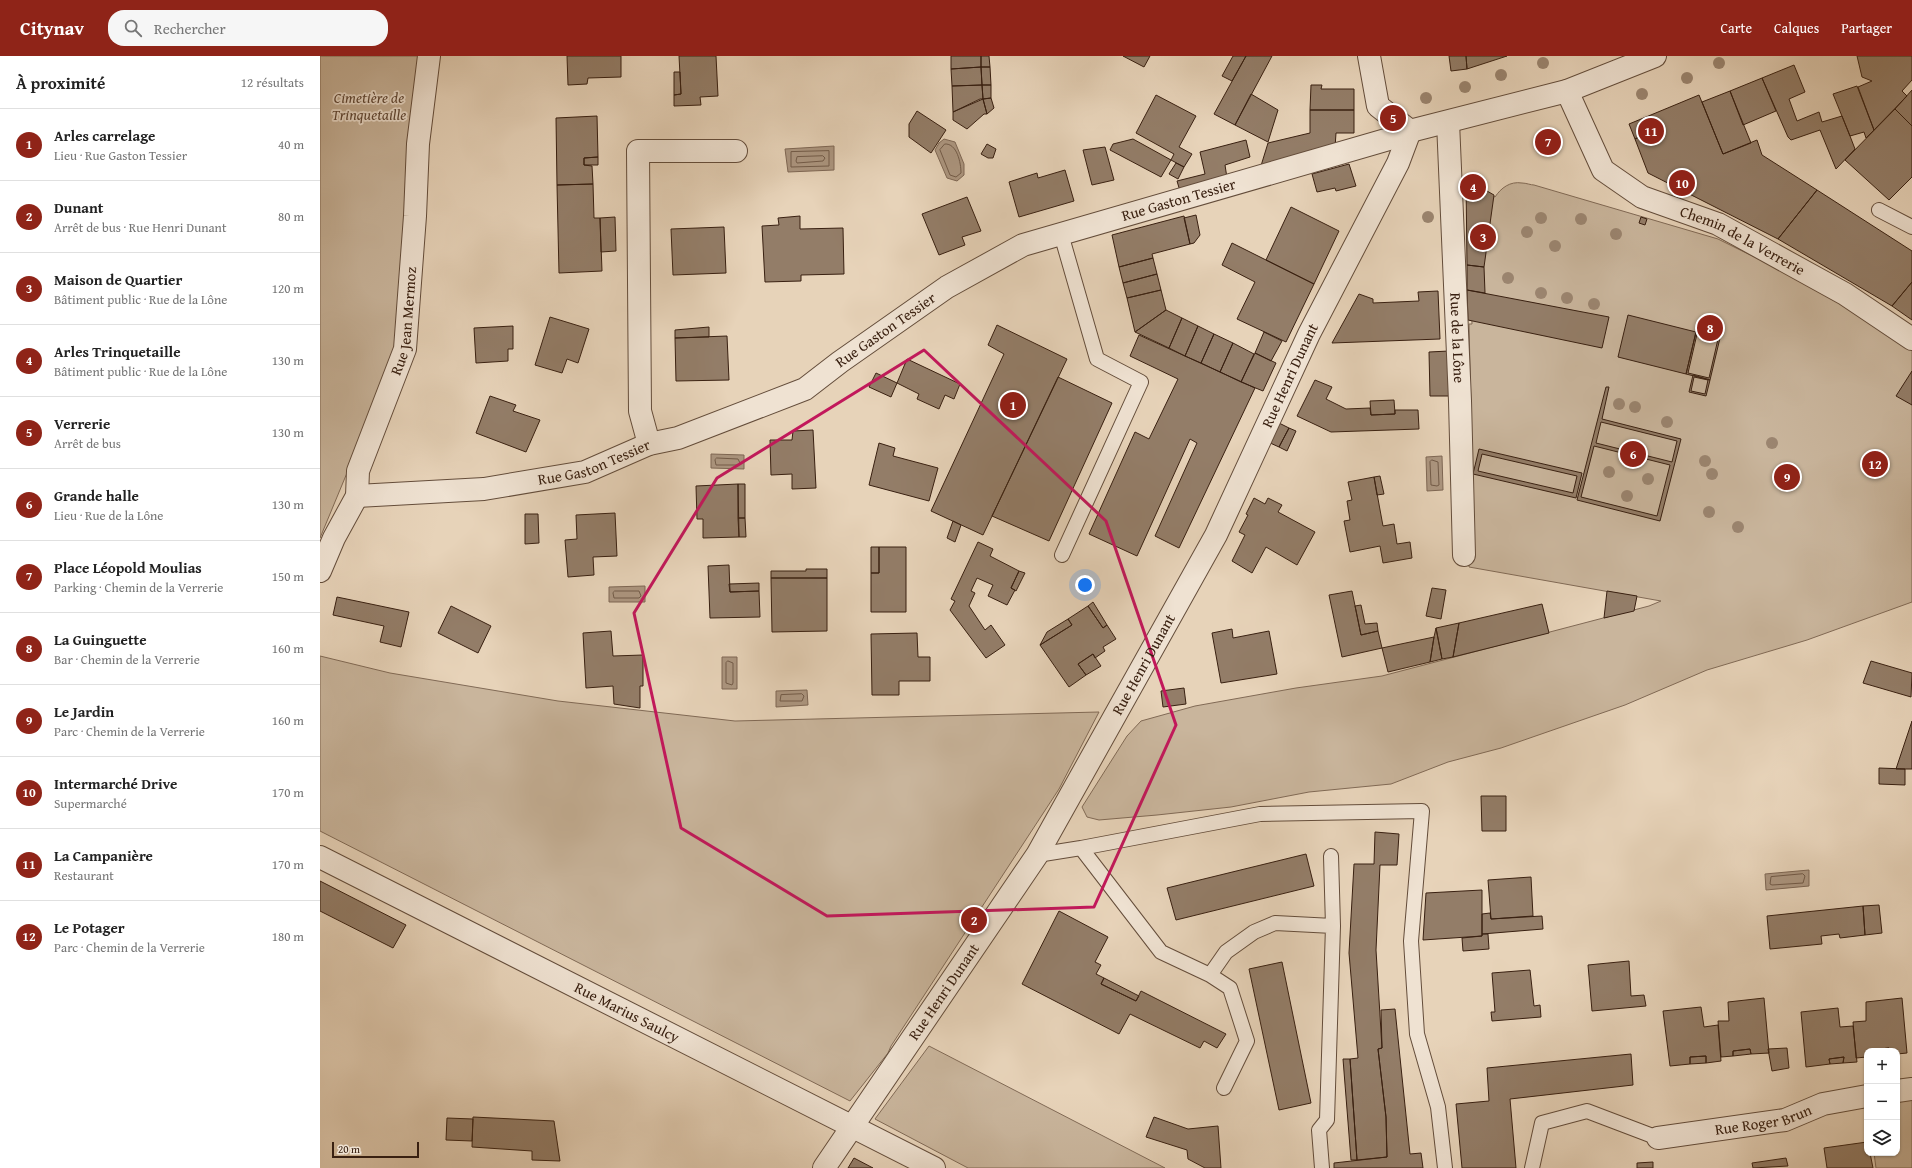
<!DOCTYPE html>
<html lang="fr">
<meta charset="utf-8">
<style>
:root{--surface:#fff;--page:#f6f6f6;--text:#222;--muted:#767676;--line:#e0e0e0;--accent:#8f2418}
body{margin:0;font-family:"Gentium Book Plus",serif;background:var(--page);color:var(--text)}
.controls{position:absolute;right:12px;bottom:12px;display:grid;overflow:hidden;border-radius:8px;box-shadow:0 1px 3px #0004}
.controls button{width:36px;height:36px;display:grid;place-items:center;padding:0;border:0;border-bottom:1px solid var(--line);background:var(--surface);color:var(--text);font:20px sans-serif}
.scale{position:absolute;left:12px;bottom:10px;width:87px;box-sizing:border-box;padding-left:4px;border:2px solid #392011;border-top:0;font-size:11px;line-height:14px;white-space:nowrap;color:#392011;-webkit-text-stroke:3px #efe2d2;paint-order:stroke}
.you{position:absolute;left:765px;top:529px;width:14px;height:14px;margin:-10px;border:3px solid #fff;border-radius:50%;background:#1a73e8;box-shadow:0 0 0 6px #1a73e833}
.badge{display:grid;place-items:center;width:26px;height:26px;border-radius:50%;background:var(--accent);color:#fff;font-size:13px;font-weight:700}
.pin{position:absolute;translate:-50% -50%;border:2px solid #fff;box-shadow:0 1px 4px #0006}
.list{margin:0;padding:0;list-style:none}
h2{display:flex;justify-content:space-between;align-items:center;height:52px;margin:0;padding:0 16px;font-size:17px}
h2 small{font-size:13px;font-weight:400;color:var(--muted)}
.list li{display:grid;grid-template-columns:26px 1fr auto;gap:12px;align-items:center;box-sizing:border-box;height:72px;padding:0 16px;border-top:1px solid var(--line)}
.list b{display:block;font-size:15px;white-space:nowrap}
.list p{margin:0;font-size:13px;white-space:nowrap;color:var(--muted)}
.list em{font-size:13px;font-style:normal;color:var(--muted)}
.icon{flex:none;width:22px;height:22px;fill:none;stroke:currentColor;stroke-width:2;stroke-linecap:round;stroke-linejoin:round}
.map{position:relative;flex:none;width:1592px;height:1112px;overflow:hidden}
header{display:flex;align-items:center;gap:24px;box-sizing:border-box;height:56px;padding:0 20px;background:var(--accent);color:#fff}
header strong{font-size:19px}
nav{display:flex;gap:22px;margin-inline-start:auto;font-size:14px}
.search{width:280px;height:36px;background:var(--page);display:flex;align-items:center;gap:10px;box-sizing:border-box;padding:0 14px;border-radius:16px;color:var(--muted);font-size:15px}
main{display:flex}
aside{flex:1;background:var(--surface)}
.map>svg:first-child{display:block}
.green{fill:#c9b59c;stroke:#816a56}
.water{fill:#ac9680;stroke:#7e6754}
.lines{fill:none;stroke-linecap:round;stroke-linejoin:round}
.shore{stroke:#725b48;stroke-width:1}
.building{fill:#937d68;stroke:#392011;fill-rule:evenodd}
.service-casing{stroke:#644d3b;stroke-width:16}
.minor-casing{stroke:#644d3b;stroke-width:24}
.service{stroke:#efe2d2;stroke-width:14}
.minor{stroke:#efe2d2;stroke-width:22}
.tree{fill:#9b8570}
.marked{fill:none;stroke:#c2185b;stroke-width:3;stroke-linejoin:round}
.labels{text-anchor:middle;stroke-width:3.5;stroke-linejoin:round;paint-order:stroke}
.park-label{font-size:15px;font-style:italic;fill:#5d4534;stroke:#efe2d2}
.street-label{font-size:15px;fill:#392011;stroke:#efe2d2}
</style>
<header>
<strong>Citynav</strong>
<div class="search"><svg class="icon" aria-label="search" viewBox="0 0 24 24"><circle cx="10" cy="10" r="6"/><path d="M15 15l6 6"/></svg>Rechercher</div>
<nav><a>Carte</a><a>Calques</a><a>Partager</a></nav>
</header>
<main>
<aside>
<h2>À proximité<small>12 résultats</small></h2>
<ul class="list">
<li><span class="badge">1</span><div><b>Arles carrelage</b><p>Lieu · Rue Gaston Tessier</p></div><em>40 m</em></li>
<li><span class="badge">2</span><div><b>Dunant</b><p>Arrêt de bus · Rue Henri Dunant</p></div><em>80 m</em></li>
<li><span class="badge">3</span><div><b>Maison de Quartier</b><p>Bâtiment public · Rue de la Lône</p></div><em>120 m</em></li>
<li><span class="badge">4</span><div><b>Arles Trinquetaille</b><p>Bâtiment public · Rue de la Lône</p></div><em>130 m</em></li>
<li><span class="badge">5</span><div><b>Verrerie</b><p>Arrêt de bus</p></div><em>130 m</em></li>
<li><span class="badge">6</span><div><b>Grande halle</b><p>Lieu · Rue de la Lône</p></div><em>130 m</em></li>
<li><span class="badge">7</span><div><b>Place Léopold Moulias</b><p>Parking · Chemin de la Verrerie</p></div><em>150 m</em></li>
<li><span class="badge">8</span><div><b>La Guinguette</b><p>Bar · Chemin de la Verrerie</p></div><em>160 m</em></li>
<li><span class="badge">9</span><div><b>Le Jardin</b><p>Parc · Chemin de la Verrerie</p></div><em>160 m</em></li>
<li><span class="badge">10</span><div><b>Intermarché Drive</b><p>Supermarché</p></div><em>170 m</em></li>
<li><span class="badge">11</span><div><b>La Campanière</b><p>Restaurant</p></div><em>170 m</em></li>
<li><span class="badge">12</span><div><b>Le Potager</b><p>Parc · Chemin de la Verrerie</p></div><em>180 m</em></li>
</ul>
</aside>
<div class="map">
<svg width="1592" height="1112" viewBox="0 0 1592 1112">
<rect width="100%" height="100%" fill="#e7d3b9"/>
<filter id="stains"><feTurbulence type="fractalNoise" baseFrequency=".005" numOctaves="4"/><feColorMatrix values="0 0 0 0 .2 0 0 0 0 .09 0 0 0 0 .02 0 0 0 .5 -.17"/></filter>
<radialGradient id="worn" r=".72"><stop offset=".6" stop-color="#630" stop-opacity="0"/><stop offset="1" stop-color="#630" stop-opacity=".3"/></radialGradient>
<path class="green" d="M0,0h102l-24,294 -78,188z
M1147,126l28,15c6,-9 15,-16 27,-14 4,0 9,2 12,2l184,54 131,65 63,46v252l-105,38 -100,30 -82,35 -124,43 -53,14 -57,22 -82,8 -78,15 -74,8 -58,5 -12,-3 -5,-10 45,-71 14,-15 54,-15 101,-18 86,-12 267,-70 12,-5 -192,-34 2,-156 -2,-87h3z
M0,600l70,17 168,28 177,20 364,-9 -40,77 -168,257 -3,7 -38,48 -530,-270z
M609,990l236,122h-197l-93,-49z
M1592,1043v69h-36l-2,-15h23v-52z"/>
<path class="water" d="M624,83l11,3 9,22v11l-7,6 -10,-3 -12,-28 4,-7z
M514,90v24l-46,2 -3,-23z
M391,398l33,1v14l-33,-1z
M1122,400l1,34 -16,1 -1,-34z
M325,530v16h-36v-15z
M402,601h15v32h-15z
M487,634l1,15 -32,2v-16z
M1489,814v16l-43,4 -1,-16z"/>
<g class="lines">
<path class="shore" d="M625,88c12,-1 16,19 16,29l-5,4 -6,-2 -10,-25z
M509,95v15l-38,1v-15z
M503,100l2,2 -2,3 -26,2 -1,-2 1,-4z
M397,402l21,1 2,4 -2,2h-22l-1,-5z
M1112,404l6,2 1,23 -2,1 -6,-1 -1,-23z
M295,535h24l2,5 -2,2h-25l-1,-5z
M408,605l5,2v20l-1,2 -6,-2v-20z
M482,638l2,2 -2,5h-22l1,-6z
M1483,818l2,2 -2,7 -31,2 -2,-1 1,-7z"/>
</g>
<path class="building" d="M247,0h54v21l-33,1 -1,6 -19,1z
M359,0h37l2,40 -18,1 1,8 -27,1v-11l7,-1z
M631,0h30v11l-30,2z
M661,0h8l1,11h-9z
M803,0h27l-6,11z
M913,0h13l-14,25 -10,-5z
M926,0h26l-37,69 -21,-11z
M1129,0h17l1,13 -16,2z
M1146,0h41l-40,13z
M1537,0h55v24l-10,11 5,5 -33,34 -16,-43 14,-6 -10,-4z
M1474,9l11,27 -16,7 8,22 22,-9 3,10 20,-6 8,20 5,13 -19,20 -16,-39 -29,10 -3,-3 -26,-59z
M661,11h9l1,18h-9z
M661,11l1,18 -30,1 -1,-17z
M354,16h6l1,22 -7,1z
M1442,22l14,33 -33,14 -13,-34z
M662,29h9v13l-8,1z
M662,29l1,14 -30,13 -1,-26z
M991,29h11l-1,4h33v21h-44z
M1537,30l17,44 -8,8 -2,-6 -14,4 -17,-42z
M1592,34v36l-17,-17z
M1410,35l21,52 -28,11 -21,-52z
M931,38l27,16 -10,32 -33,-17z
M836,39l40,21 -17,31 13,7 -8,13 -13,-7 3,-6 -38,-21z
M1379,39l24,59 34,-14 5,15 55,35 -39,49 -130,-66 -13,-34 16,-8 -5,-14z
M671,42l3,10 -7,6 -4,-15z
M660,43h3l4,15h-3l-17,15 -14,-9v-8z
M1575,53l17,17v51l-23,23 -44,-40z
M990,54h44v23h-18l-1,15 -75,21 8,-26 42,-10z
M597,55l29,19 -15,23 -22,-16v-13z
M277,60l1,41 -14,1v7l8,1 1,18 -36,1 -1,-67z
M1326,61l5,14 -16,8 -6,-15z
M813,83l38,21 -10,17 -51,-27 3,-6z
M926,84l4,17 -25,8 2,13 -47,13 -3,-10 28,-7 -5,-22z
M667,88l9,5 -3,9h-5l-7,-4z
M785,91l9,33 -22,5 -9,-35z
M278,101v8h-14v-7z
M856,107l8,4 -6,12 -9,-5z
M1029,108l7,22 -20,5 -1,-3 -18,4 -5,-18z
M745,114l9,31 -55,16 -10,-35 28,-9 1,5z
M1146,123l28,16 -10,72 -17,-2z
M273,128l1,34h6l2,53 -43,2 -2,-88z
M1497,134l95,61v31l-20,24 -114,-67z
M647,141l14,34 -19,6 3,8 -26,10 -17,-41z
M971,151l48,24 -25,53 -48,-24z
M876,159l4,20 -6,8 -4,1 -6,-26z
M480,160v13l43,-1 1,46 -43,1v6l-36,1 -3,-56 17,-1 -1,-7z
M864,160l6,28 -38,10 1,4 -34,9 -7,-32z
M295,161l1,34 -15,1 -1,-34z
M1321,161l6,2 -2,6 -6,-2z
M404,171l2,46 -53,2 -2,-46z
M912,187l82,41 -28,58 -49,-23 18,-37 -33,-17z
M833,202l4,16 -34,9 -4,-16z
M1147,209l17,2 1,26 -18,-3z
M837,218l4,16 -34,8 -4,-15z
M1592,226v38l-20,-14z
M841,234l5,20 -31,22 -8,-34z
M1147,234l142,27 -7,31 -134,-28z
M1118,235l2,48 -108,4 27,-49 14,5v4l46,-2 -1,-9z
M846,254l16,8 -13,30 -34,-16z
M1308,259l68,17 -10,42 -68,-17z
M230,261l39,12 -11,34 -11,-4 -5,14 -27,-8z
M862,262l16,8 -13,30 -16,-8z
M1379,265l24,6 -3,9 -22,-6z
M677,269l70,34 -84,176 -52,-24 73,-157 -16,-9z
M193,270v23h-5v12l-32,2 -2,-35z
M878,270l16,8 -13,29 -16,-7z
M389,271v10l-34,1v-8z
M944,276l18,9 -11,20 -16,-8z
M1376,276l24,6 -10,42 -24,-6zM1377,278l21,5 -9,39 -21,-5z
M894,278l19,9 -13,29 -19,-9z
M819,279l116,53 -76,160 -24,-12 42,-93 -7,-4 -53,117 -48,-22 46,-102 14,7 29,-60 -48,-23z
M407,280l2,44 -53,1 -1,-43z
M913,287l21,11 -13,28 -21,-10z
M1129,295v45h-19l-1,-44z
M935,297l21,10 -13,28 -22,-9z
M587,303l53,25 -6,15 -9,-4 -6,14 -22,-10 2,-5 -22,-11z
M1592,315v34l-16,-9z
M556,317l21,10 -6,14 -22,-10z
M1373,319l17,5 -4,16 -17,-4zM1374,321l14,3 -3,14 -14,-3z
M738,321l54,26 -63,138 -57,-25z
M995,324l17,7 -6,12 20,10 24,-1 1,7 24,-1v-4h23l1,19 -88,3 -34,-16z
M1286,331h3l-7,32 79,20 -21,82 -83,-21zM1281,366l76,19 -5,21 -76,-19zM1274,390l76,19 -13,51 -76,-19z
M170,340l26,9 -3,6 27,9 -14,32 -50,-19z
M1074,344l1,14 -24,1 -1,-14z
M957,366l12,6 -10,19 -11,-5z
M969,372l7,3 -9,20 -8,-4z
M493,374l3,58 -24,1v-15l-21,1 -1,-35h22l1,-9z
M559,387l16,5 -2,8 45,12 -9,33 -60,-16z
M1159,393l103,24 -6,25 -103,-24zM1162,398l95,22 -4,17 -95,-22z
M1060,420l4,18 -7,1 -3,-18z
M1054,421l9,49 11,-2 3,20 13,-2 2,16 -29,5 -3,-17 -30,6 -6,-31 6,-1 -3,-19 5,-1 -4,-18z
M418,428h7v34h-7z
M418,428l1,53 -36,1v-19h-6l-1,-33z
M934,442l11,6 3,-6 14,7 -4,7 37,20 -18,33 -31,-18 -14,26 -20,-12 13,-26 -6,-3 9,-17 -2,-1z
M295,457l2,43 -24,1 1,18 -26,2 -3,-37 12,-1 -1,-24z
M205,458h13l1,29 -14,1z
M418,462h7l1,19h-7z
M633,465l8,4 -6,17 -8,-4z
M658,486l15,7 -3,7 29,15 -8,17 4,2 -8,15 -19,-9 5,-11 -16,-7 -6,13 4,2 -6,13 16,24 6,-5 14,20 -19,13 -36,-48 5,-9 -4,-2z
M551,491h8v26h-8z
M559,491h27v65h-35v-39h8z
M409,509l1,27 29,-1 1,26 -50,1 -2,-52z
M486,513h21v9h-56v-7h35z
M699,515l6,2 -9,18 -5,-3z
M451,522h56v53l-55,1z
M439,527v8l-29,1 -1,-8z
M1112,532l14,2 -5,29 -15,-3z
M1032,535l9,44 17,-4 4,17 -40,9 -13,-62z
M1287,535l30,5 -3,15 -30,7z
M17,541l72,15 -8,35 -21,-5 4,-16 -51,-11z
M773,546l14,23 -4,3 -15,-22z
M1222,548l7,29 -96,24 6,-34z
M1041,549l4,19 12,-1 1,8 -17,4 -6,-29z
M131,550l40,20 -13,27 -40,-20z
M768,550l15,22 4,-3 9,14 -13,8 2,4 -10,7 -2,-4 -15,10 8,11 -17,12 -29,-42 32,-20 -4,-6z
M748,563l4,6 -32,20 7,-13z
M1139,567l-6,34 -11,2 -6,-31z
M1116,572l6,31 -12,3 4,-25z
M912,573l1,9 36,-7 8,43 -56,9 -9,-50z
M291,575l2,25 30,-1v31h-3v22l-26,-4 -1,-18 -27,2 -3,-55z
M597,577l1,24h12v24h-31v14h-27l-1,-61z
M1114,581l-4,25 -42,10 -6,-24z
M773,598l8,12 -15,9 -8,-11z
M1551,605l41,12 -1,24 -48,-14z
M864,632l2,16 -23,3 -2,-16z
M1592,665v48h-16z
M1559,712l26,1v16l-26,-1z
M1161,740h25v35h-24z
M1055,776l24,2 -2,31h-17l-4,85 6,98 -4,1 8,68 1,40 -30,3 -7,-101 8,-1 -9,-105 5,-89h20z
M986,798l8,32 -138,34 -9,-32z
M1211,821l2,39 -42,3 -3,-39z
M0,825l86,44 -13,23 -73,-37z
M1162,834v46l-59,4 3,-47z
M1559,849l3,28 -17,2 -2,-29z
M1543,850l2,29 -25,3 -1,-4 -18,2 1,8 -52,5 -3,-33z
M739,855l49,26 -13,25 6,3 -5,9 8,4 -3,6 35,17 5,-10 85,43 -9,14 -13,-7 -4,7 -70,-34 -11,20 -97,-50z
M1170,857l1,6 51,-3 1,13 -61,5v-20z
M1162,878h6l1,15 -26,2 -1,-13 20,-2z
M1309,905l2,35 13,-1 2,11 -54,5 -4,-46z
M962,906l29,141 -32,7 -30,-141z
M1210,914l4,36 6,-1 1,12 -49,4 -1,-9h4l-3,-39z
M784,922l35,18 -3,5 -35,-17z
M1444,942l5,55 -18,1 -1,-5 -17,2v5l-12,1 -3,-36h11l-1,-19z
M1582,942l5,55 -10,1v-3h-8v-3l-18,2 -4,1v6l-11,1 -3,-36 13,-1v-19z
M1381,951l3,20 14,-2 3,36 -15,2v-7l-16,1v7l-20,2 -7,-55z
M1518,952l2,19 13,-1 4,36 -14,1 1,-6 -15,2 1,5 -24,3 -5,-55z
M1075,953l15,145 11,-1 2,15h-89v-5l53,-6 -1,-40 -8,-68 4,-1 -1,-38z
M1467,992l2,20 -17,3 -4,-22z
M1569,992v3h-18v-1z
M1430,993l1,5 -18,2v-5z
M1311,998l2,31 -123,14 6,69h-54l-6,-64 33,-3 -2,-33z
M1386,1000v7l-16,1v-7z
M1524,1001l-1,6 -13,1 -1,-5z
M1023,1003h7l7,101h-6z
M153,1061l81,4 6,40 -28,-1v-9l-60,-4z
M834,1061l34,12 30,-3 3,42h-16l-17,-9 -1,-9 -41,-13z
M127,1062l26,1 -1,22 -26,-1z
M1547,1086v11h3l3,15h-46l-3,-20z
M534,1102l19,10h-25z
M1466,1102l2,8 -35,2 -1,-5z
M1333,1106v6h-16v-5z"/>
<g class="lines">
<defs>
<path id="service" d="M1559,154l33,17
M741,178l36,125 44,23 -79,173
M761,792l179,-34 162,-3 -11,130 6,93 21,73 7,61
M717,799l44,-7 80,104 49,23 16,-23 28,-20 21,-9 58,3 -6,194 -8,10 3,38
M1011,800l2,70
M890,919l20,13 17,53 -23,47
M1212,1112l10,-45 45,-12 71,27"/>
<g id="minor">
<path d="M1049,0l9,50 32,25"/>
<path id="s1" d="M1247,35l36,79 39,27 76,27 127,70 67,45"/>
<path id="s2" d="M1128,66l12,279 4,154"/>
<path d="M329,388l-9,-33 -2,-260h98"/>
<path id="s3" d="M37,440l127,-7 101,-17 64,-28 29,-6 127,-49 35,-27 107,-75 76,-42 366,-106 21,-8 157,-40 88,-35"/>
<path id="s4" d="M0,515l14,-33 23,-42 1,-25 47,-122 10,-133 3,-72 11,-88"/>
<path id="s5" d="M0,801l614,311"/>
<path d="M1577,1035l15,-2"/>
<path id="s6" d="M1338,1082l127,-18 38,-16 44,-8"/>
<path id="s7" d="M504,1112l213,-313 179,-320 93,-201 89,-171 12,-32"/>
</g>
</defs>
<use href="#service" class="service-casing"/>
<use href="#minor" class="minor-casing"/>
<use href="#service" class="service"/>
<use href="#minor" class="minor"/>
</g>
<g class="tree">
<circle cx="1223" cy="7" r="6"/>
<circle cx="1399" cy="7" r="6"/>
<circle cx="1181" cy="19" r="6"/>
<circle cx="1367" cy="22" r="6"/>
<circle cx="1145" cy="31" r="6"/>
<circle cx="1322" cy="38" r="6"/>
<circle cx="1106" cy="42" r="6"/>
<circle cx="1108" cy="161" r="6"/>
<circle cx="1221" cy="162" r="6"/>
<circle cx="1261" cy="163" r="6"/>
<circle cx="1207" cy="176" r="6"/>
<circle cx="1296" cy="178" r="6"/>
<circle cx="1235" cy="190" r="6"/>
<circle cx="1188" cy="222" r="6"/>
<circle cx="1221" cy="237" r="6"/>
<circle cx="1247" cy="242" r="6"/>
<circle cx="1274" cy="248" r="6"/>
<circle cx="1299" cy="348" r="6"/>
<circle cx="1315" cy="351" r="6"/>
<circle cx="1347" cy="366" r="6"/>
<circle cx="1452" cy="387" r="6"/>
<circle cx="1385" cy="405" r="6"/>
<circle cx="1289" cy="416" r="6"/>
<circle cx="1392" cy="418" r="6"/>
<circle cx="1328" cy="423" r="6"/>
<circle cx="1307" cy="440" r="6"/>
<circle cx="1389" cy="456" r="6"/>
<circle cx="1418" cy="471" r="6"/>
</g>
<path class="marked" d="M604,294l182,171 70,204 -82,182 -267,9 -146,-88 -47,-215 83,-135z"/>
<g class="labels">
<g class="park-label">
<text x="49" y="47">Cimetière de<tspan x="49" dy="17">Trinquetaille</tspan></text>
</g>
<g class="street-label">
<text dy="5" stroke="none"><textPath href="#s3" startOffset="889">Rue Gaston Tessier</textPath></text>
<text dy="5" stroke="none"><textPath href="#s1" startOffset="244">Chemin de la Verrerie</textPath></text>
<text dy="5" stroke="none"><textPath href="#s4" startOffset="267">Rue Jean Mermoz</textPath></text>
<text dy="5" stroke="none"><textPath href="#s3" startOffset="565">Rue Gaston Tessier</textPath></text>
<text dy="5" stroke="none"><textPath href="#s2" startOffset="216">Rue de la Lône</textPath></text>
<text dy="5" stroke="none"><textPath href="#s7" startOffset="921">Rue Henri Dunant</textPath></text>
<text dy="5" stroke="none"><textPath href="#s3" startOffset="241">Rue Gaston Tessier</textPath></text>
<text dy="5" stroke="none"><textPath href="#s7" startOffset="597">Rue Henri Dunant</textPath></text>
<text dy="5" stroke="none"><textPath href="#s7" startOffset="213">Rue Henri Dunant</textPath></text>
<text dy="5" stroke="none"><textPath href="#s5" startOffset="344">Rue Marius Saulcy</textPath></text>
<text dy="5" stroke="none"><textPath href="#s6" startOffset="107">Rue Roger Brun</textPath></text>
</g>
</g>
<rect width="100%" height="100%" filter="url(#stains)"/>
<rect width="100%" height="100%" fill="url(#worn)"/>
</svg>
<div class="controls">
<button>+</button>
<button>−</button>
<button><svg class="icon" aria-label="layers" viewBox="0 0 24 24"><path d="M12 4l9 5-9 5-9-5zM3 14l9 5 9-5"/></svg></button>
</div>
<div class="scale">20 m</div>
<div class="you"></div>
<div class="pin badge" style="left:693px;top:349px">1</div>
<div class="pin badge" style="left:654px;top:864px">2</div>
<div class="pin badge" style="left:1163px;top:181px">3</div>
<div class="pin badge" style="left:1153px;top:131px">4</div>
<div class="pin badge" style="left:1073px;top:62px">5</div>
<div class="pin badge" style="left:1313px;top:398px">6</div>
<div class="pin badge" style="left:1228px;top:86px">7</div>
<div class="pin badge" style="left:1390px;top:272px">8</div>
<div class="pin badge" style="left:1467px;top:421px">9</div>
<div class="pin badge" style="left:1362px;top:127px">10</div>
<div class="pin badge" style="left:1331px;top:75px">11</div>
<div class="pin badge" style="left:1555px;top:408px">12</div>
</div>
</main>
